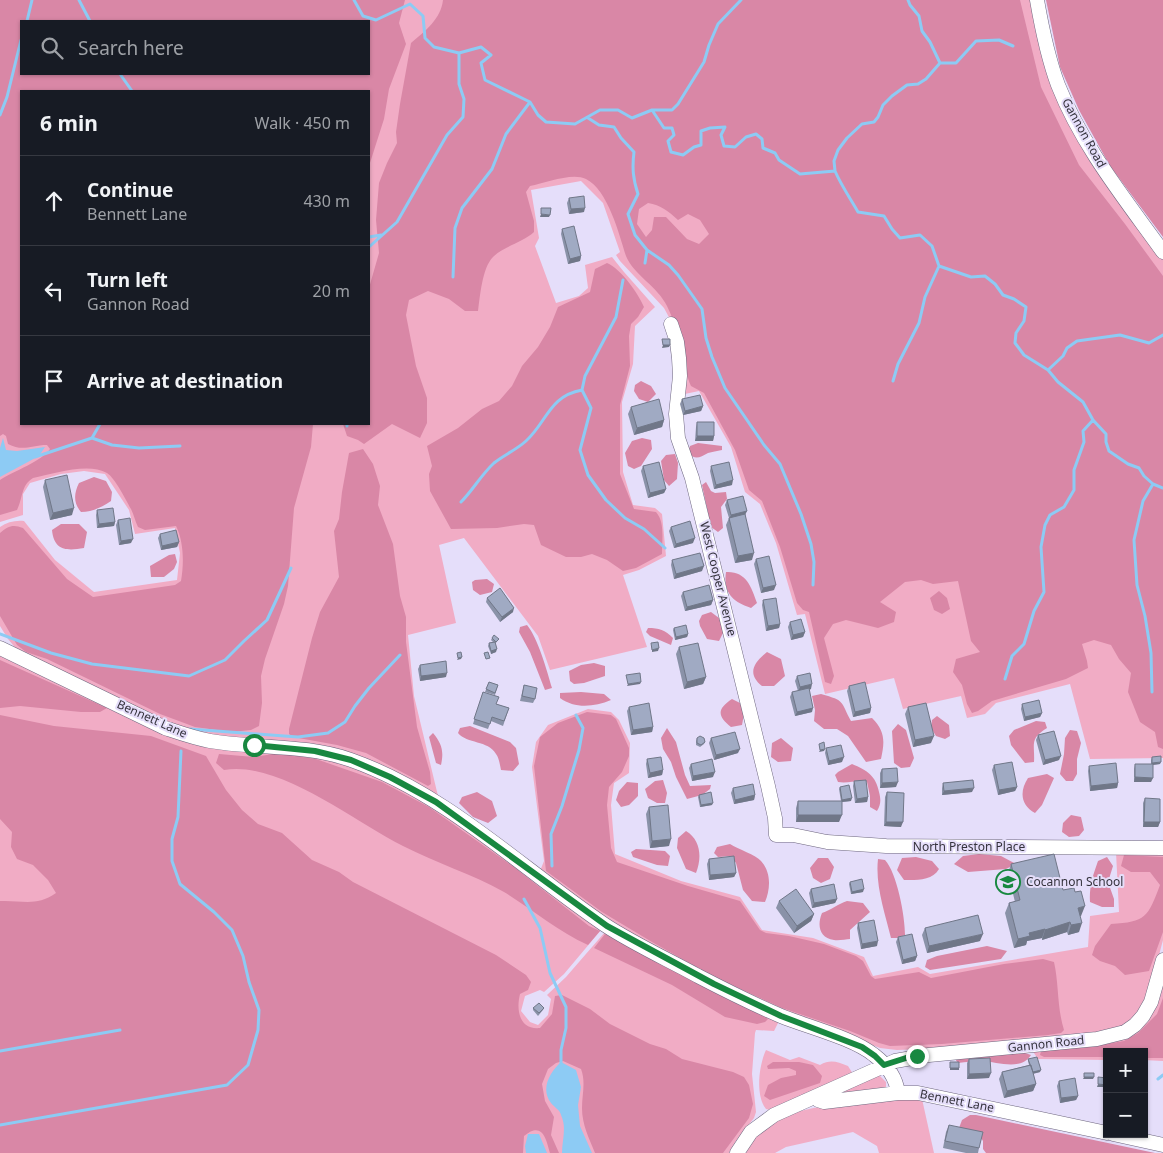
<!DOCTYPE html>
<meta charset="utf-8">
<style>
:root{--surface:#171b24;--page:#242831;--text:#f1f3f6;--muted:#9ea1a6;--line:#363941}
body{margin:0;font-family:"Noto Sans",sans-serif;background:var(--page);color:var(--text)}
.controls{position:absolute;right:15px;bottom:15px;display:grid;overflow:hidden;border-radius:0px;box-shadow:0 1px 4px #0004}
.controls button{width:45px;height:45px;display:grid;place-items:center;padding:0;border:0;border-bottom:1px solid var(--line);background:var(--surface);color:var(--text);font:25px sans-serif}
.stop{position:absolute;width:15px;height:15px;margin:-11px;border:4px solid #188840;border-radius:50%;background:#fff}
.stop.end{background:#188840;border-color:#fff;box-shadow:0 1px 5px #0008}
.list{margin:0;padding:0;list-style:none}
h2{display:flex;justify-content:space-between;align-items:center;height:65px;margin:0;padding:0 20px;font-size:21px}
h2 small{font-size:16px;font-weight:400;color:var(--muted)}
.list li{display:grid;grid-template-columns:32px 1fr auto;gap:15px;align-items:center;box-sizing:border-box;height:90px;padding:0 20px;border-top:1px solid var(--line)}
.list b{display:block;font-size:19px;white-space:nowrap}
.list p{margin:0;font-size:16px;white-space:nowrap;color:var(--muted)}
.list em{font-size:16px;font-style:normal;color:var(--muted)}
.icon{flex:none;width:28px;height:28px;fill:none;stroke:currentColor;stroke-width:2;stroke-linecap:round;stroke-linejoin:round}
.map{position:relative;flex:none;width:1163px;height:1153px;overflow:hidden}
.search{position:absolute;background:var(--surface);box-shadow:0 1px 4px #0004;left:20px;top:20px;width:350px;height:55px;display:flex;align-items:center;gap:12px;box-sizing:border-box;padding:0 18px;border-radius:0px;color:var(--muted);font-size:19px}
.panel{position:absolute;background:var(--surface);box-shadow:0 1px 4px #0004;left:20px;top:90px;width:350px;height:335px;border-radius:0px}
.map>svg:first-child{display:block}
.green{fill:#f1acc5;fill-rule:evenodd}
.forest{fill:#d987a6;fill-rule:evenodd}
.water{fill:#8dcbf4}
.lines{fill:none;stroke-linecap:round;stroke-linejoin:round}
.stream{stroke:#8dcbf4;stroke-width:3}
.minor-casing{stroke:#6e677f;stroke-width:15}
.minor{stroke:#fff;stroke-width:14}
.wall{fill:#8a92a8}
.shaded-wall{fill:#707788}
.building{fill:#a0aac3;stroke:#707788}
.route{stroke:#188840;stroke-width:6}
.labels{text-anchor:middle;stroke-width:4;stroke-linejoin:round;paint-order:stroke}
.street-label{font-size:12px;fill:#35333d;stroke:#e5defa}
.poi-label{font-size:12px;fill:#35333d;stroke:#e5defa;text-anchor:start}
</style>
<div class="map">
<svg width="1163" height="1153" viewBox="0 0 1163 1153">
<rect width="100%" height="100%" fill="#e5defa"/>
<path class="green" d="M0,0h1032l4,26 67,150 60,84v498l-73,1 -20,-75 -74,19 -11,11 -18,4 -6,-22 -58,13 -9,-31 -69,16 -20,-80 -8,1 -21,-72 -16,-39 -15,-12 -14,-45 -32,-56 -19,4 -8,-72 -8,-15 -44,-47 -4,-6 4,-3 -17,-49 -22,-22 -50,9 8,48 -4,8 21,57 23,-7 9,-8 -3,-23 27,-8 12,15 31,35 -20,19 -2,38 -11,38 1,70 10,33 22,3 7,6 4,42 -27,14 -16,5 24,72 -97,23 -12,-34 -74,-98 -25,7 17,78 -48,12 6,61 24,100 -47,-24 -179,-36 -45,-12 -149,-73 -10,-12 -8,-13v-99c7,-5 16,-7 24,-6l31,39 39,32 83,-12 3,-27 -5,-25 -40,6 -6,-24 -24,-36 -21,-3 -23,3 -31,9 -7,11v21l-23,7zM21,21h348v53h-348zM21,91h348v333h-348z
M0,655l147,70 166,31 34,9 41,16 44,25 43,29 126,95 -37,44 -20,18 -4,-2 -15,6 -4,15 9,11 8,3 10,-10 3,-16 -4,-4 19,-18 39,-45 175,87 -6,12 -18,-1 -1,3 -3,41 4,38 -2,6 -18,23 -7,12h-729z
M588,709l23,3 8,8 11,23 -1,30 -15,10 -3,22 4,49 66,27 59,16 22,33 51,8 51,19 9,19 45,-9 12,7 158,-27 2,-31 29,-4 -3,-60 47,1v87l-12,45 -6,15 -7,13 -9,9 -7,4 -22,6 -177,17 -26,1 -17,-2 -97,-37 -69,-31 -107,-60 -67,-49 4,-10 -12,-94 4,-25 12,-17z
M1163,982v79l-19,-1v-8h-37v8l-69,-1 -6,-9 84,-10z
M766,1050l24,10 9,-3 21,8c11,-6 17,-3 28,1l5,8 -83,36 -4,-1c-11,-14 -7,-44 0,-59z
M878,1074l8,8v7l-56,7z
M901,1098l21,1 12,54h-55l-2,-7 -24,-14 -67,15 -11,6h-31c7,-11 14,-22 25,-29 28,-20 96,-22 132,-26z"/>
<path class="forest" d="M0,0h405l-6,23 7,21 -17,45 -5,30 -15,47v-75h-348v333h292l-2,23 -17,61 -6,78 -4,18 -19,55 -4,17 1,27 -3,23 -8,4 -20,2 -36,-5 -35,-13 -113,-55 -21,-7 -9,-7 -17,-29v-83c8,-7 13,-9 23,-5l44,51 26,18 82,-12 6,-4c3,-17 3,-39 -5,-55l-31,4 -7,-3c-3,-6 -4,-12 -7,-18 -5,-9 -16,-31 -24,-36 -19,-11 -54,1 -74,5 -12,7 -10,20 -16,32l-17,5v-35c14,-9 42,-19 50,-31l-3,-4c-16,0 -24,7 -39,-1l-2,-8 -3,-2 -3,2zM369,21v53h-348v-53z
M443,0h577l21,87 38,78 46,59 38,52v473l-5,-2 -3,-15 -15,-10 -12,-30 3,-19 -12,-14 -8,-14 -17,-5 -12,4 5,17 1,7 -22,11 -74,22 -14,10 -6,2 -5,-9 -5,-19 -9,-13 3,-13 24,-7 -9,-11 -13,-60 -25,3 -12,-4 -16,2 -25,20 16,10 -2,10 -16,6 -32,-8 -13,4 -9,14 10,38 -3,8 -6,-2 -16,-70 -6,-2 -6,-7 -17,-56 -18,-46 -13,-11 -14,-40 -31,-57 -13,-7c-5,-10 -5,-22 -8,-33 -4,-16 -9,-33 -16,-47 -9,-19 -34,-32 -41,-50 -7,-22 -18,-66 -40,-77 -14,-7 -40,4 -56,7l-4,6 8,29v11c-12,11 -30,14 -41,25 -11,11 -13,40 -15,54h-13l-16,-12 -21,-8 -19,9 -3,15 10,51 11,32v25l-7,15 -28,-14 -28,20 -6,-4 -11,-4 -4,-12h26v-136l10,-35 -3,-33 3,-37 8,-20 10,-20 -1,-11 4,-28 11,-61c14,-12 30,-24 32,-43zM648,203c13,2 20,8 30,17l10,-6 12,6 9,14 -10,10 -12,-5 -21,-22h-12l-2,13 -6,7 -9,-13 2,-15z
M1046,0h117v237l-53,-71 -31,-56 -19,-43z
M607,263c14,6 31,30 37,44l-6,10 -7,7 -2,12 1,30 -10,39v69l14,35 22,3c9,10 6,28 6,42l-26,14 -13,3 -16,-11 -15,-6 -11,3h-15l-25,-12 -7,-20 -10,-1 -27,4 -46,1 -21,-38 -1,-17 3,-8 -5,-20 31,-18 24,-19 17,-8 13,-15 10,-20 16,-19 12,-20 8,-20 32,-15 5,-23z
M641,381l10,5 5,8 -8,8 -9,-3 -5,-8 1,-6z
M642,438l9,2 1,9 -11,17 -7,3 -6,-3 -3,-13 7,-12z
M698,443l24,3v4c-5,1 -10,2 -14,3 -8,4 -12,8 -20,0l2,-7z
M363,449l10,15 7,22 -2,19 15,39 7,52 6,21v25l11,85 13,45 1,12 -3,2 -62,-33 -29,-8 -44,-8 -4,-3v-5l23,-91 8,-26 19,-35 -5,-46 5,-12 3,-27 7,-39z
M675,454l3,9 -1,16 -8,7 -5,-6 -3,-19 5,-6z
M94,477l12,4 6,11 -1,9c-9,6 -19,11 -30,11 -8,-9 -7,-19 -2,-29z
M706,482l5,9 4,2 11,-1 1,7 -6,8 2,21 -5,4 -7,-5 -9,-42z
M61,524h18l8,8 -3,16c-17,3 -30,3 -32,-18z
M175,554l2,8 -3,7 -10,8h-13l-1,-11 19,-11z
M726,572c20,-1 25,14 31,31l-6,5c-19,-6 -28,-16 -25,-36z
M487,579l7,5 -2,8 -12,3 -7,-5 -1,-8 3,-2z
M939,591l8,7 3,11 -8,5 -8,-4 -4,-12z
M711,612l8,6 5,13 -5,10 -12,-2 -7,-13 -1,-5 3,-6z
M527,625c11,13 20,46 25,63l-7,2 -15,-38 -11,-20 1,-5z
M648,628c11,0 17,2 25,10l-2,7 -21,-9 -4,-4z
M767,652l14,7 4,17 -11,10h-12c-15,-12 -9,-23 5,-34z
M0,660l107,48 -7,4h-19l-61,-6 -20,2z
M594,663l11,3v10l-21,7 -10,1 -4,-3 -1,-10 12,-6z
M581,692l23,2 7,6c-17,7 -36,9 -51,-2v-5z
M821,694c25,7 19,7 30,27l21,-3c13,13 13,23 9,41l-15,3 -18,-26 -11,-7h-13l-10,-8 1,-11 -3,-14z
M732,699l8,4 4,11 -2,11 -11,2c-14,-11 -14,-18 1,-28z
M587,712l24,3 5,4 13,29v8l-7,16 -13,15 -2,18 4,43 6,14 71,24 52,15 20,29 6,3 23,3 35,8 32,12 7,5 8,15 4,3 44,-7 12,6 73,-14 39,-5 11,3c5,22 3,46 10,68l-3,3 -13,2 -106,9 -52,2 -11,-3 -29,-12 -68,-23 -68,-31 -62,-35 -50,-30 -56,-41 -12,-105 6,-29 18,-14z
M0,715l54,11 97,10 55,20 20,34 16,20 16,14 24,9 30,27 27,12 14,10 143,73 30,20 5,7 -3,8 -8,4c-4,16 -1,36 20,34l12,-14 3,-18 7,-1 28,14 20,15 40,20 16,5 16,10 51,13 11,5 5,8 4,19 -4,14 -26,35h-128c-6,-15 -13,-28 -13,-45 0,-13 4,-26 -1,-39l-18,-8 -7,2 -8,6 -6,15 3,17 9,16 -3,18 8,18h-9c-4,-15 -8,-32 -26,-17l-1,17h-523v-252c22,-1 36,6 56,-8l-8,-13 -15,-15 -16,-6 -6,-12 1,-15 -12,-13z
M937,716l12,9 1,11 -5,3 -9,-3 -5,-8 1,-8z
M1036,721l9,1 2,6c-18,11 -12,16 -13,34l-9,1 -14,-18 -2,-9 5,-6z
M898,724l8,6 8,28 -4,9 -9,1 -7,-5 -2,-32z
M470,726l40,16 6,6 3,16 -6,7 -12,-1c-1,-5 -2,-12 -5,-16 -8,-14 -29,-10 -38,-21l2,-5z
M667,728l9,14 9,33 5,11 21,-1 -1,4 -8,6 -15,4 -11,-22 -5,-15 -8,-13 -2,-11z
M1070,730l7,1 4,12 -4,16v15l-4,7h-7l-6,-7 4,-20 1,-16z
M433,733c9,11 11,18 8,32l-5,-2 -7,-26z
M781,738l12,10 -2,13 -13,1 -7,-5 1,-14z
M279,753l37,6 66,23 47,25 85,60 75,59 11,5 -12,14c-31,-14 -56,-36 -84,-53 -32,-18 -68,-29 -101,-46 -48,-24 -125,-86 -179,-76l-8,-7 3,-9 35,3z
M852,764c15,6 24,12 27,28 2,8 2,12 -2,19l-7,-4v-11l-3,-14c-10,-3 -18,2 -29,0l-3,-7 3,-3z
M1047,774l7,4 -12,27 -7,8c-14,-8 -16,-21 -7,-35z
M663,780l4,13 -2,10h-8l-9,-5 -3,-9 10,-8z
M627,782l11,1v13l-9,9 -8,2 -5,-7 3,-9z
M477,792l15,9 5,15 -9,7 -15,-6 -14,-14 3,-6z
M1071,815l10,2 3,13 -5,6 -10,1 -7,-5 1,-9z
M686,831c15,9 16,27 10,42l-10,-4 -9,-21 1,-10z
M730,844c8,5 26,11 31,17 11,12 9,29 4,41l-13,-1 -9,-11 -7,-27 -5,-7 -13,1 -4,-4 3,-6z
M636,849l29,2 5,5 -2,10 -11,-1 -24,-8 -2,-5z
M979,854l22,2 15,8 -10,5 -38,3 -14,-8 9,-8z
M1124,855l39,2v75l-14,39 -24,4 -10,-9 -15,-5 -8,-6 3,-9 16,-22c35,-2 37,-7 49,-39l-10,-13h-19l-10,-6z
M916,857l16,4 7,8c-7,12 -22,11 -35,11l-7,-10 5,-12z
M1107,857l6,9 -5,16 6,17v8h-12l-12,-5c-1,-15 3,-27 8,-41z
M818,858h10l6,9 -4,12 -9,4 -8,-5 -3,-10z
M878,859l7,1c12,13 20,56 20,75l-8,3h-6c-6,-25 -16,-53 -13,-79z
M847,901l16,2 7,9 -20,18v9c-4,0 -11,2 -16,1 -15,-2 -17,-15 -12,-27 9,-3 16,-9 25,-12z
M605,934l124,66 31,13 8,6 -3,3 -8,2 -32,-7 -53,-32 -78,-37z
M987,946l20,5 -6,8 -71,11 -5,-3 2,-7 10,-4z
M1163,998v60h-19v-6h-37l-1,5h-62l-4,-2 1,-4 6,-1 46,-4 31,-5 14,-8 19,-19z
M1025,1053l6,2c-10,16 -33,7 -49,6 -8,0 -16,1 -24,2l-3,-4z
M773,1062h26l14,3 9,11 -2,7 -50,17 -6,-4 4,-11 13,-7 15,-3v-4l-7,-3 -21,1 -1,-3z
M970,1115h6l179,38h-169l-3,-4v-8l-5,-8 -19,-5 3,-8z"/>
<path class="water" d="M3,438l3,12 11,1 28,-4 -6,9 -39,21v-29z
M561,1062l15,8 5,17 -3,18 2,21 12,27h-30c0,-13 5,-25 -1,-38 -1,-5 -7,-8 -10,-12 -11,-14 -1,-31 10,-41z
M528,1134h11l8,19h-21l-1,-7z"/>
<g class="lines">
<path class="stream" d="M79,0l11,21
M354,0l9,16 13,4 34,-16 13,12 2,22 9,9 25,6 22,-6 10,8 -10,8 4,17 45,22 8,13 8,7 29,2 25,-14h18l14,8 20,-8 12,18h8l2,7 -6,6 3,11 12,3 11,-8 7,-2v-14l9,-3 15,-1 -4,8 3,11 11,1 11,-10 10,-3 6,5 1,9 12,5 4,7 21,14 35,-3c6,14 15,27 23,41l26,4 8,13 8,9 20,-3 12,11 7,20 32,11 14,-1 10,8 8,11 11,4 12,8 -2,14 -8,12 -1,10 9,12 24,15 10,12 25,20 10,18 13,14v8l3,9 19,13 11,4 5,8 9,8 10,4
M908,0l2,5 9,11 3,15 8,11 10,21
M27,21l5,-21
M120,74l12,17
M652,110h20l6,-6 26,-42 5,-17 9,-21 23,-24
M0,115l7,-18 14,-57
M588,118l11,7 15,2 7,11 13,14c-2,16 -1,27 4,42l-10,20 7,21 12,15 -2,13
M835,171l-1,-10 4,-11 9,-12 15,-14 12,-2 4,-5 5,-12 9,-9 15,-11 11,-1 8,-5 14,-16h16l20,-22 23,-1 14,6
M369,237l12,-2
M369,247l28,-25 50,-87 16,-18 1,-18 -5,-15v-31
M647,250l22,15 9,10 24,34 4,29 6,19 13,31 39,57 16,19 21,50 10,30 3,18 -1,23
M453,277l2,-49 7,-20 30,-39 14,-35 24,-32
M623,280l-7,37 -31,59 -3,14 9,18 -11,42 8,25 18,25 19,18 19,11 21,19
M1048,370l15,-14 4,-8 10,-7 43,-6 29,8 14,-8
M893,381l5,-17 21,-41 6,-26 14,-31
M347,424v2
M92,438l8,-14
M35,457l57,-19 20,7 27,3 41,-2
M461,502c12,-12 20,-27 33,-39 10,-8 22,-13 32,-22 21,-19 23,-45 56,-51
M0,634l51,19 41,11 97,12 36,-16 19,-19 23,-21 24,-52
M1005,679l7,-23 12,-12 10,-33 10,-19 -3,-45 4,-22 5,-10 14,-8 10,-17v-20l10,-28 -1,-11 10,-11
M1152,692l-1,-39 -6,-37 -8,-31 -3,-45 9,-39 10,-17
M190,729l108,8 30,-4 17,-11 10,-16 14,-18 31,-33
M552,866l-1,-32 11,-28 17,-56 4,-22 -7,-13
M524,899l16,29 10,45 16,34v21l-5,22v16
M0,1051l120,-21
M1158,1079l5,-4
M0,1125l227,-40 21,-20 10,-35 1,-20 -10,-28 -6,-26 -11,-26 -18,-18 -34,-28 -8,-23v-22l6,-22 3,-66"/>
<defs>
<path id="minor" d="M1037,0c5,29 11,58 21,85 24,61 67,114 105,167
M671,324l6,18 2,16 1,18 -4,38 2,24 14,40 76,308 7,32 1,17h17l34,7 59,4 277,2
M0,648l165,80c15,5 29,10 45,13 47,8 96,3 141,19 96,34 171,109 254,165 29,19 62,34 93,51 27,14 55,28 83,40 27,11 72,22 93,39 13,10 22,22 24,38
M815,1097l3,3 6,2 74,-9h20l189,40
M1113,1134l50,11
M737,1153l14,-21 23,-17 121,-54 34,-6 168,-16 28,-7 10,-7 8,-9 8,-14 12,-42"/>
</defs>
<use href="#minor" class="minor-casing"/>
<use href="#minor" class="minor"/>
</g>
<path class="wall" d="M569,198l15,14 -15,2 -2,-11z
M562,229l19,27 -1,5 -12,3 -7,-30z
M682,399l21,7 -2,5 -18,4 -3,-11z
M631,407l33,13 -2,7 -28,8 -6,-21z
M697,422l17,14 -1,5h-18l1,-14z
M643,466l23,23 -2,4 -16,5 -7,-27z
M711,466l21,19 -18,4 -4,-18z
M45,480l27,35 -22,5 -7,-33z
M727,500l20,11 -2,3 7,46 -17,3 -9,-38 3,-7 -4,-13z
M97,510l18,12 -1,4 -17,2 -1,-13z
M118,520l13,23 -12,2 -3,-20z
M671,527l22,16 -19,5 -5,-17z
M160,534l19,8 -2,5 -16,3 -3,-12z
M756,559l18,31 -13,3 -7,-29z
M672,560l30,11 -28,8 -3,-14z
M683,592l30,8 -2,5 -26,6 -4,-15z
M487,598l26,14 -13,10 -14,-20z
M763,600l17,24 -1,4 -13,3 -4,-26z
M790,622l15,10 -2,5 -12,3 -3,-13z
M674,628l14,6 -1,3 -12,3 -2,-10z
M492,638l7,1 -4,5 1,8 -5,2 -3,-8 1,-3 4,-1 -2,-2z
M679,647l27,30 -3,7 -19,5 -8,-35z
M420,665l26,12 -26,4 -2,-12z
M797,676l14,13 -2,1 3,22 -17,4 -5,-19 2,-5 6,-1 -3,-10z
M489,682l9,3 -3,10 -10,-3z
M524,685l11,14 -2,4 -13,-2z
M849,686l22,22 -1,5 -17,4 -6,-26z
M483,692l13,12 13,4 -6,18 -12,-5 -3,8 -15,-5z
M1022,704l20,9 -2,4 -16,4 -3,-12z
M629,707l24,20 -1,5 -21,3 -4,-24z
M908,707l23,36 -18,4 -8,-33z
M1038,735l21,25 -16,5 -7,-25z
M697,738l8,4 -1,2 -4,3 -4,-2v-4z
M711,738l27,15 -24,7 -5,-17z
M826,748l16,14 -14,3 -3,-12z
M1152,757l8,7 -7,1 -2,17h-17v-13l1,-5h16v-4z
M647,759l16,11 -1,5 -14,3 -2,-14z
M691,764l22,13 -21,4 -3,-13z
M994,765l23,22 -2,4 -17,4 -6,-25z
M1089,766l29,17 -1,5 -27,3 -2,-20z
M882,769l14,18 -16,1v-15z
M854,781l14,16 -1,5 -12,1 -2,-17z
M943,783l29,9 -30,3v-7z
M840,787l11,14 -9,1 -3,20h-43v-14l2,-7h43l-2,-12z
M733,788l22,7 -1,5 -20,4 -3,-11z
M887,792l14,35 -17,-1 1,-29z
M699,795l13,10 -12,2 -2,-10z
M1145,798l15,24 -2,5h-15v-24z
M649,807l20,39 -19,2 -4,-34z
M709,859l27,14 -2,4 -25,3 -2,-16z
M1011,864l52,26 18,26h-1l-1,16 -11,3 -1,-3 -25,8v-2l-15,3 -1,4 -12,3 -9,-35 4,-10 6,-1 -7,-29z
M850,882l13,10 -12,2 -2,-10z
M811,889l26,10 -2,4 -23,5 -3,-15z
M779,901l35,13 -3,7 -17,12 -18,-25z
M858,923l19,23 -16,3 -4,-21z
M925,928l55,13 -53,12 -5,-18z
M898,937l19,19 -2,5 -13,3 -6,-22z
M533,1008h11l-1,2 -5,6 -5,-6z
M969,1059l20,19 -22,1v-16z
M1028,1059l12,13 -7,2 3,10 -3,7 -29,7 -5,-19 3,-7 27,-7 -1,-4z
M1059,1081l19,15 -2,4 -16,3 -3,-17z
M949,1125l30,23 -1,5h-12l-23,-5 3,-16z"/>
<path class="shaded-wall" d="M585,208l-1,4 -15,2 2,-5z
M541,214l9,1 -1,2h-9z
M581,256l-1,5 -12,3 2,-5z
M663,345h7l-1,2 -7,1z
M703,406l-2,5 -18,4 2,-4z
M664,420l-2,7 -28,8 3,-7z
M697,436h17l-1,5h-18z
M733,480l-1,5 -18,4 2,-4z
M666,489l-2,4 -16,5 2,-5z
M74,508l-2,7 -22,5 3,-7z
M747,511l-2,4 -16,4 2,-4z
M115,522l-1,4 -17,2 2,-4z
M695,538l-2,5 -19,5 2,-4z
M133,539l-2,4 -12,2 2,-4z
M179,542l-2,5 -16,3 1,-4z
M754,553l-2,7 -17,3 3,-7z
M704,566l-2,5 -28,8 2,-5z
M776,585l-2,5 -13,3 2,-5z
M713,600l-2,5 -26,6 2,-4z
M514,608l-1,4 -13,10 2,-5z
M780,624l-1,4 -13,3 2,-5z
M805,632l-2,5 -12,3 2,-5z
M688,634l-1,3 -12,3 1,-3z
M659,648l-1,3 -6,1v-2z
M497,649l-1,3 -5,2v-3z
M462,657l-1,2 -4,1 1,-2z
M447,673l-1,4 -26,4 1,-5z
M706,677l-3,7 -19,5 3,-7z
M641,682l-1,2 -13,2 1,-2z
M812,684l-1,5 -13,3 2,-5z
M813,708l-1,4 -17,4 2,-4z
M871,708l-1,5 -17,4 2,-5z
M1042,713l-2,4 -16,4 1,-4z
M653,727l-1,5 -21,3 2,-5z
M934,736l-3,7 -18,4 2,-7z
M740,749l-2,4 -24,7 2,-5z
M825,749l-1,2 -5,1 1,-2z
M1061,756l-2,4 -16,5 2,-5z
M844,757l-2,5 -14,3 1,-4z
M1161,762l-1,2 -9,1 1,-2z
M663,770l-1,5 -14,3 2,-5z
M715,772l-2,5 -21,4 1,-5z
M1135,777l18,1 -2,4h-17z
M898,782l-2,5 -16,1 2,-5z
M1118,783l-1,5 -27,3 1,-5z
M1017,787l-2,4 -17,4 1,-5z
M974,788l-2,4 -30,3 2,-4z
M755,795l-1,5 -20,4 1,-4z
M868,797l-1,5 -12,1 2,-4z
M852,798l-1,3 -10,1 1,-2z
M713,803l-1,2 -12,2 1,-2z
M798,815h44l-3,7h-43z
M886,822h17l-2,5 -17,-1z
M1144,822h16l-2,5h-15z
M671,839l-2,7 -19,2 2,-7z
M736,873l-2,4 -25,3 1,-5z
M864,889l-1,3 -12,2 1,-2z
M837,899l-2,4 -23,5 2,-5z
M1085,906l-4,10 -6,1 3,-9z
M814,914l-3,7 -17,12 3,-7z
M1070,922l-3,10 -25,8 3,-10z
M1082,923l-3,9 -11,3 3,-10z
M1045,929l-3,9 -15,3 -1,4 -12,3 4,-9 11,-6z
M983,934l-3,7 -53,12 2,-7z
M878,941l-1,5 -16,3 1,-5z
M917,956l-2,5 -13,3 1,-4z
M950,1068h9v2h-9z
M1041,1070l-1,2 -9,2 1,-2z
M991,1073l-2,5 -22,1 2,-5z
M1084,1077h10l-1,2h-10z
M1036,1084l-3,7 -29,7 3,-7z
M1098,1084l9,1 -1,2h-9z
M1078,1096l-2,4 -16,3 1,-5z"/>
<path class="building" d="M584,196l1,12 -14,1 -2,-11z
M541,208h10l-1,7 -9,-1z
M574,226l7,30 -11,3 -8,-30z
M662,339h8v6h-7z
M700,395l3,11 -18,5 -3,-12z
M659,399l5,21 -27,8 -6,-21z
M697,422h17v14h-17z
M659,462l7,27 -16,4 -7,-27z
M729,462l4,18 -17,5 -5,-19z
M67,475l7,33 -21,5 -8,-33z
M743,496l4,15 -16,4 -4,-15z
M113,508l2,14 -16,2 -2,-14z
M745,514l9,39 -16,3 -9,-38z
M130,518l3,21 -12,2 -3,-21z
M690,521l5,17 -19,6 -5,-17z
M176,530l3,12 -17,4 -2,-12z
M700,553l4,13 -28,8 -4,-14z
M769,556l7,29 -13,3 -7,-29z
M709,585l4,15 -26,7 -4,-15z
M500,588l14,20 -12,9 -15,-19z
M776,598l4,26 -12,2 -5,-26z
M801,619l4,13 -12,3 -3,-13z
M686,625l2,9 -12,3 -2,-9z
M494,635l5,4 -3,3 -4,-4z
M495,642l2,7 -6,2 -2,-8z
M658,642l1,6 -7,2 -1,-7z
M698,643l8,34 -19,5 -8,-35z
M461,652l1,5 -4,1 -1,-5z
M488,652l2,6 -4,1 -2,-6z
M446,661l1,12 -26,3 -1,-11z
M640,673l1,9 -13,2 -2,-9z
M810,673l2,11 -12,3 -3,-11z
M489,682l9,3 -3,8 -9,-4z
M865,682l6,26 -16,4 -6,-26z
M524,685l13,3 -2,11 -13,-3z
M809,688l4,20 -16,4 -5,-20z
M483,692l16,5 -3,7 13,4 -5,13 -12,-4 -2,7 -16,-5z
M1039,700l3,13 -17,4 -3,-13z
M649,703l4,24 -20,3 -4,-23z
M926,703l8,33 -19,4 -7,-33z
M1054,731l7,25 -16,4 -7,-25z
M735,732l5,17 -24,6 -5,-17z
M700,736l4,2 1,4 -4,3 -4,-2v-5z
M824,742l1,7 -5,1 -1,-6z
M841,745l3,12 -15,4 -3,-13z
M1161,756v6l-9,1v-6z
M661,757l2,13 -13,3 -3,-14z
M712,759l3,13 -22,4 -2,-12z
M1012,762l5,25 -18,3 -5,-25z
M1116,763l2,20 -27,3 -2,-20z
M1135,764h18v14l-18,-1z
M897,768l1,14 -16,1v-14z
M866,780l2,17 -11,2 -3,-18z
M973,780l1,8 -30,3 -1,-8z
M753,784l2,11 -20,5 -2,-12z
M849,785l3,13 -10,2 -2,-13z
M711,792l2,11 -12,2 -2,-10z
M887,792l17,1 -1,29h-17z
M1145,798l15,1v23h-16z
M798,801h44v14h-44z
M668,805l3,34 -19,2 -3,-34z
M1054,854l9,36 11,-2 1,4 6,-1 4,15 -7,2 4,15 -11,2 -1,-3 -25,8v-1l-16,4 1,3 -12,3 -9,-36 11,-3 -9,-36z
M734,856l2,17 -26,2 -1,-16z
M862,879l2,10 -12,3 -2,-10z
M834,884l3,15 -23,4 -3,-14z
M796,889l18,25 -17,12 -18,-25z
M978,915l5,19 -54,12 -4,-18z
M874,920l4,21 -16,3 -4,-21z
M912,934l5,22 -14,4 -5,-23z
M539,1003l5,5 -5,5 -6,-5z
M1037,1057l4,13 -8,2 -5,-13z
M990,1058l1,15 -22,1v-15z
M950,1062h9v6h-9z
M1031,1065l5,19 -29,7 -5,-19z
M1084,1073h10v4h-10z
M1098,1077l9,1v7l-9,-1z
M1075,1078l3,18 -17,2 -2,-17z
M949,1125l34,7 -4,16 -34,-7z"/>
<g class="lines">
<path class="route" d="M254,745l61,6 36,9 39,17 46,25 171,124 107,58 67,32 81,31 13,9 9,9 22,-7 11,-2"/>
</g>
<defs>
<symbol id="school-ring" viewBox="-11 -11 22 22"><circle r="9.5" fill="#e5defa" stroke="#188840" stroke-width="1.5"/><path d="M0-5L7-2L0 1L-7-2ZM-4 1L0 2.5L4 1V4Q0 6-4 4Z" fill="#188840"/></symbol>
</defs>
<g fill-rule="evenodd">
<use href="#school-ring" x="994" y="868" width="28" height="28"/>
</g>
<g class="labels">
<g class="street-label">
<text transform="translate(1084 133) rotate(61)" y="4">Gannon Road</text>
<text transform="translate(718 579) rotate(76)" y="4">West Cooper Avenue</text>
<text transform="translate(152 719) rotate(24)" y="4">Bennett Lane</text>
<text x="969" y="851">North Preston Place</text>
<text transform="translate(1046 1044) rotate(-6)" y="4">Gannon Road</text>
<text transform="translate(957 1101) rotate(11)" y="4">Bennett Lane</text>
</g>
<g class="poi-label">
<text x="1026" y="886">Cocannon School</text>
</g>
</g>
</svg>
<div class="controls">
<button>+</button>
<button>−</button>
</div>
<div class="stop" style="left:254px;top:745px"></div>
<div class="stop end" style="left:917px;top:1056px"></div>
<div class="search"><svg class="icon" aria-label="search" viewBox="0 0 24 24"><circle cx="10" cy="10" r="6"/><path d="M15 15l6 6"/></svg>Search here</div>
<section class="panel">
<h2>6 min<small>Walk · 450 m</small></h2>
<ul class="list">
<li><svg class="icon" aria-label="ahead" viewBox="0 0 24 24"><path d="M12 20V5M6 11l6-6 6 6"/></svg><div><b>Continue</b><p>Bennett Lane</p></div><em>430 m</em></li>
<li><svg class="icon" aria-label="left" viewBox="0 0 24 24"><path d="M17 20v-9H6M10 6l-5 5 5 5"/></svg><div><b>Turn left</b><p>Gannon Road</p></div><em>20 m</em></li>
<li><svg class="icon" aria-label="arrive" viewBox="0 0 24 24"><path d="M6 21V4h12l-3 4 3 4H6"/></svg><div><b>Arrive at destination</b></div></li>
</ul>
</section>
</div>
